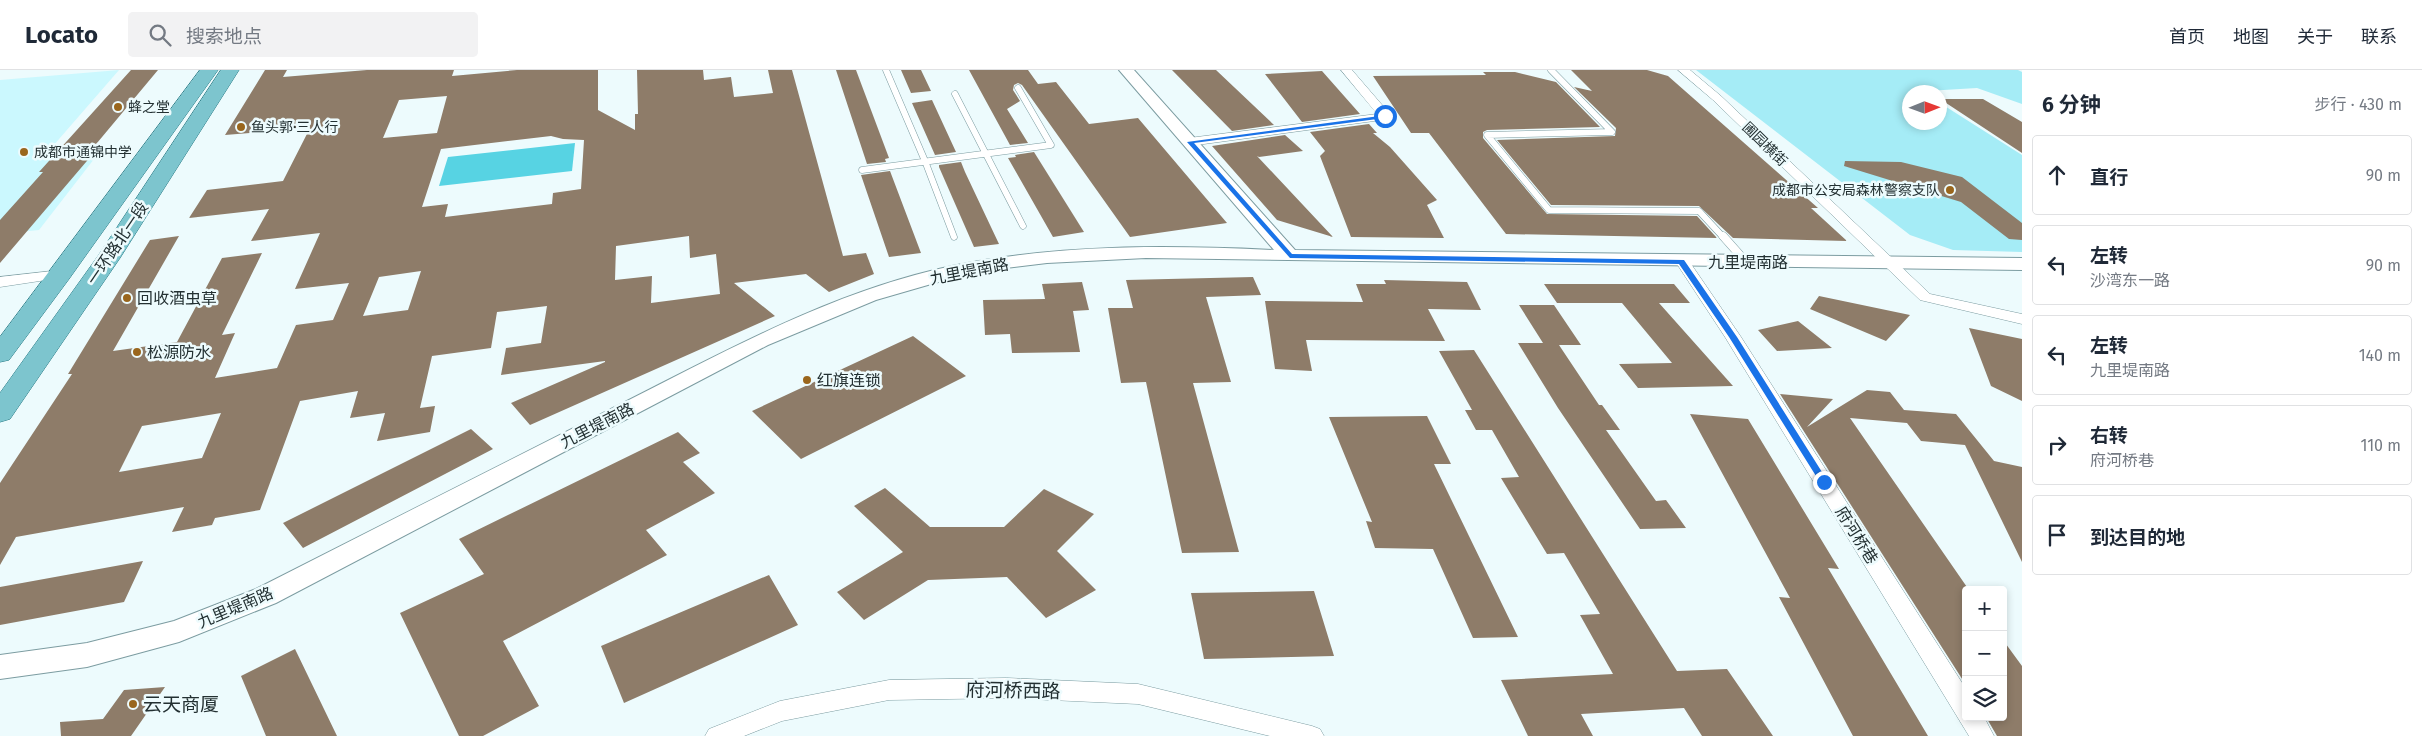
<!DOCTYPE html>
<html lang="zh">
<meta charset="utf-8">
<style>
:root{--surface:#fff;--page:#f2f2f3;--text:#1f2937;--muted:#747a83;--line:#e0e1e3}
body{margin:0;font-family:"Fira Sans","Noto Sans SC",sans-serif;background:var(--page);color:var(--text)}
.controls{position:absolute;right:15px;bottom:15px;display:grid;overflow:hidden;border-radius:5px;box-shadow:0 2px 8px #0003}
.controls button{width:45px;height:45px;display:grid;place-items:center;padding:0;border:0;border-bottom:1px solid var(--line);background:var(--surface);color:var(--text);font:25px sans-serif}
.compass{position:absolute;left:1902px;top:15px;width:45px;height:45px;border-radius:50%;background:var(--surface);box-shadow:0 2px 8px #0003;rotate:89deg}
.stop{position:absolute;width:15px;height:15px;margin:-11px;border:4px solid #1a73e8;border-radius:50%;background:#fff}
.stop.end{background:#1a73e8;border-color:#fff;box-shadow:0 1px 5px #0008}
.list{margin:0;padding:0;list-style:none}
h2{display:flex;justify-content:space-between;align-items:center;height:65px;margin:0;padding:0 20px;font-size:21px}
h2 small{font-size:16px;font-weight:400;color:var(--muted)}
.list li{display:grid;grid-template-columns:32px 1fr auto;gap:15px;align-items:center;box-sizing:border-box;height:80px;margin:0 10px 10px;padding:0 10px;border:1px solid var(--line);border-radius:5px}
.list b{display:block;font-size:19px;white-space:nowrap}
.list p{margin:0;font-size:16px;white-space:nowrap;color:var(--muted)}
.list em{font-size:16px;font-style:normal;color:var(--muted)}
.icon{flex:none;width:28px;height:28px;fill:none;stroke:currentColor;stroke-width:2;stroke-linecap:round;stroke-linejoin:round}
.map{position:relative;flex:none;width:2022px;height:666px;overflow:hidden}
header{display:flex;align-items:center;gap:30px;box-sizing:border-box;height:70px;padding:0 25px;background:var(--surface);border-bottom:1px solid var(--line)}
header strong{font-size:24px}
nav{display:flex;gap:28px;margin-inline-start:auto;font-size:18px}
.search{width:350px;height:45px;background:var(--page);display:flex;align-items:center;gap:12px;box-sizing:border-box;padding:0 18px;border-radius:5px;color:var(--muted);font-size:19px}
main{display:flex}
aside{flex:1;background:var(--surface)}
.map>svg:first-child{display:block}
.built{fill:#cbf8fe}
.green{fill:#a5ecf6}
.water{fill:#57d3e3}
.building{fill:#8e7c69;fill-rule:evenodd}
.lines{fill:none;stroke-linecap:round;stroke-linejoin:round}
.service-far1-casing{stroke:#7c9ca1;stroke-width:7}
.service-casing{stroke:#7c9ca1;stroke-width:9}
.minor-casing{stroke:#7c9ca1;stroke-width:1}
.tertiary-casing{stroke:#7c9ca1;stroke-width:2}
.primary-casing{stroke:#257883;stroke-width:1}
.service-far1{stroke:#fff;stroke-width:6}
.service{stroke:#fff;stroke-width:8}
.minor{fill:#fff;fill-rule:evenodd}
.tertiary{fill:#fff;fill-rule:evenodd}
.primary{fill:#7dc5ce;fill-rule:evenodd}
.route{fill:#1a73e8}
.poi-dot{fill:#9a661d;stroke:#edfbfd;stroke-width:2}
.labels{text-anchor:middle;stroke-width:5;stroke-linejoin:round;paint-order:stroke}
.far-poi-label{font-size:14px;fill:#233032;stroke:#edfbfd;text-anchor:start}
.far-street-label{font-size:14px;fill:#233032;stroke:#edfbfd}
.street-label{font-size:16px;fill:#233032;stroke:#edfbfd}
.poi-label{font-size:16px;fill:#233032;stroke:#edfbfd;text-anchor:start}
.near-street-label{font-size:19px;fill:#233032;stroke:#edfbfd}
.near-poi-label{font-size:19px;fill:#233032;stroke:#edfbfd;text-anchor:start}
</style>
<header>
<strong>Locato</strong>
<div class="search"><svg class="icon" aria-label="search" viewBox="0 0 24 24"><circle cx="10" cy="10" r="6"/><path d="M15 15l6 6"/></svg>搜索地点</div>
<nav><a>首页</a><a>地图</a><a>关于</a><a>联系</a></nav>
</header>
<main>
<div class="map">
<svg width="2022" height="666" viewBox="0 0 2022 666">
<rect width="100%" height="100%" fill="#edfbfd"/>
<path class="built" d="M119,0l-73,84 55,-4 -62,80 -39,4v-154z"/>
<path class="green" d="M1696,0h322l4,2v32l-45,-16 -67,4v30h30v-19l82,52v97l-69,-2 -43,-15z"/>
<path class="water" d="M575,73l-3,28 -133,15 9,-29z"/>
<path class="building" d="M131,0h27l-71,85h5l-92,108v-43l43,-48h-4z
M265,0h22l-4,7 84,-7h87l-2,6 65,-6h81v40l37,20v-16h3l-1,-44h66l1,10 27,-3 3,20 39,-4 -5,-23h24l51,186 23,-3 8,21 -45,18 -23,-18 -72,9 41,33 -245,109 -19,-22 94,-41v-1l-104,14 5,-27 35,-5 6,-37 -50,6 -6,36 -59,8 -12,52 15,-2 -5,26 -53,9 8,-28 -35,5 8,-27 -58,10 -40,109 -45,8 -3,7 -40,7 12,-25 -168,30 -16,28v-82l72,-109h-4l82,-134 29,-4 -66,115 64,-9 45,-84 40,-5 -40,82 13,-2 -20,45 62,-10 19,-43 37,-5 16,-37 -54,6 25,-56 -69,8 18,-32 -80,9 18,-28 76,-9 27,-53 -85,7zM447,26l-10,37 -54,5 16,-38zM551,66l12,3 21,1 -3,49 -28,4 -1,11 -107,13 3,-13 -26,3 19,-58zM689,166l1,22 26,-4 4,40 -69,9 1,-27 -37,4 1,-34zM421,201l-13,39 -45,6 16,-39zM221,343l-19,45 -83,14 23,-46z
M836,0h20l33,88 -4,1 1,3 -19,2z
M901,0h20l10,21 -20,2z
M969,0h59l10,14 18,-2 33,42 49,-6 89,105 -97,14 -108,-152 -4,-2 -4,2 -1,5 7,11 -13,8 21,34 -18,2z
M1172,0h44l58,55 -42,6z
M1571,0h76l21,6 150,132h-7l36,33 -114,-3 -34,-32 -148,-1 -54,-65 118,-4 1,-8 -42,-41 18,4z
M1322,1l38,43 -58,8 -37,-48z
M1483,2h32l41,10 44,45 -113,3 -4,2v6l64,76 150,2 20,22 -211,-4 -77,-101h-18l-38,-57 113,-1z
M1940,29h43l39,23v31z
M932,30l24,52 -21,3 -23,-52z
M1369,54l8,9h-4l17,14 47,53 -10,5 17,33 -93,-1 -31,-81 5,-5 -15,-19z
M1285,65l18,16 -44,6 -2,-1 76,81 -56,-17 -65,-74z
M1034,82l50,80 -31,5 -45,-79 8,-1 -1,-2z
M1845,91l56,1 61,15 60,46v17l-13,-1 -48,-37 -117,-36z
M961,92l4,10 34,72 -25,3 -35,-80v-2z
M890,101l31,82 -32,4 -28,-82z
M1253,207l8,18 -55,2 25,85 -38,1 46,169 -57,1 -36,-171 -25,1 -13,-75h25l-7,-28z
M1384,210l83,2 14,28 -53,-1 17,32 -139,-1 6,31 -37,-2 -10,-68 98,1 -7,-18h30z
M1082,212l7,28 -16,1 7,41 -68,1 -2,-19 -25,1 -2,-35 62,-1 -3,-15z
M1544,214h130l16,19h-31l74,83 -95,2 -19,-24 53,-1 -50,-60h-65z
M1819,226l91,19 -24,26 -76,-32z
M1519,235h35l27,40h-22l40,60h3l18,25h-14l50,71 10,-1 20,28 -46,1 -82,-121 -40,-65h25z
M1798,251l34,27 -55,3 -19,-21z
M1969,258l53,11v62l-31,-15z
M913,266l53,40 -165,83 -49,-48z
M1474,280l203,321 50,-2 46,67h-71l-18,-28 -103,6 12,22h-65l-27,-56 112,-6 -33,-59 20,-1 -36,-61 -17,1 -46,-76 18,-1 -27,-47h-16l-11,-20h7l-33,-59z
M1867,320l23,2 14,18 52,4 38,47 28,6v95l-57,-117 -44,-4 -14,-18 -57,-5 119,172h-3v95l-186,-291 53,5 -26,28z
M1690,344l58,5 91,150 -11,-1 100,168h-75l-74,-139 11,1z
M1427,346l24,48h-17l84,173 -45,1 -40,-89 -58,-1 -9,-27 6,1 -43,-105z
M471,359l22,20 -190,99 -20,-25z
M678,362l22,21 -17,9 32,31 -69,37 21,25 -164,86 36,65 -56,30h-24l-59,-123 84,-39 -25,-35z
M885,418l45,39h74l40,-38 50,25 -37,37 39,39 -50,28 -39,-41 -79,3 -64,40 -27,-28 66,-40 -49,-46z
M143,491l-19,41 -124,23v-38z
M769,505l29,50 -174,78 -23,-57z
M1314,521l20,65 -130,3 -13,-66z
M2003,570l19,26v70h-25l-11,-19h17z
M295,579l42,87h-71l-25,-60z
M165,617l-34,49h-70l-1,-14 43,-3 21,-29z"/>
<g class="lines">
<defs>
<path id="service-far1" d="M886,0l39,91 29,76
M1551,0l61,62 -125,3 62,75 150,1 25,27
M955,24l68,132
M862,100l189,-25 -33,-57"/>
<path id="service" d="M1723,166l24,27"/>
<path id="minor" d="M1341,0h11l37,43 2,3 -2,3 -200,27 -6,-4 6,-4 188,-24z
M1678,0h12l31,26 209,198 92,20v10l-102,-24 -207,-200z
M1682,187l5,1 54,79 225,352v28h18l10,19h-25l-244,-399 -50,-76z
M61,200l5,1 2,3 -2,3 -66,10v-10z
M1007,608l131,6 174,42 8,3 4,7h-54l-132,-32 -131,-6 -118,2 -107,21 -38,15h-39l4,-7 71,-28 109,-21z"/>
<path id="tertiary" d="M1119,0h15l161,180 727,8v12l-876,-12 -99,5 -49,6 -46,9 -76,22 -108,45 -492,258 -97,39 -92,25 -87,12v-24l87,-12 87,-22 82,-32c121,-62 242,-123 363,-184 107,-54 214,-114 333,-139 106,-22 215,-21 322,-16z"/>
<path id="primary" d="M200,0h18l-149,209 -60,81 -9,2v-25z
M221,0h18l-119,188 -110,161 -10,3v-29l98,-137z"/>
</defs>
<use href="#service-far1" class="service-far1-casing"/>
<use href="#service" class="service-casing"/>
<use href="#minor" class="minor-casing"/>
<use href="#tertiary" class="tertiary-casing"/>
<use href="#primary" class="primary-casing"/>
<use href="#service-far1" class="service-far1"/>
<use href="#service" class="service"/>
<use href="#minor" class="minor"/>
<use href="#tertiary" class="tertiary"/>
<use href="#primary" class="primary"/>
</g>
<path class="route" d="M1387,45l-2,3 -191,25 98,111 392,6 53,77 90,143v4h-6l-92,-147 -50,-73 -389,-6 -103,-116z"/>
<g class="poi-dot">
<circle cx="118" cy="37" r="5"/>
<circle cx="241" cy="57" r="5"/>
<circle cx="24" cy="82" r="5"/>
<circle cx="1950" cy="120" r="5"/>
<circle cx="127" cy="228" r="5"/>
<circle cx="137" cy="282" r="5"/>
<circle cx="807" cy="310" r="5"/>
<circle cx="133" cy="634" r="5"/>
</g>
<g class="labels">
<g class="far-poi-label">
<text x="128" y="42">蜂之堂</text>
<text x="251" y="62">鱼头郭·三人行</text>
<text x="34" y="87">成都市通锦中学</text>
<text x="1940" y="125" text-anchor="end">成都市公安局森林警察支队</text>
</g>
<g class="far-street-label">
<text transform="translate(1765 74) rotate(44)" y="5">圃园横街</text>
</g>
<g class="street-label">
<text transform="translate(117 173) rotate(-56)" y="6">一环路北一段</text>
<text x="1748" y="198">九里堤南路</text>
<text transform="translate(969 201) rotate(-11)" y="6">九里堤南路</text>
<text transform="translate(597 355) rotate(-27)" y="6">九里堤南路</text>
<text transform="translate(1857 465) rotate(58)" y="6">府河桥巷</text>
<text transform="translate(235 537) rotate(-23)" y="6">九里堤南路</text>
</g>
<g class="poi-label">
<text x="137" y="234">回收酒虫草</text>
<text x="147" y="288">松源防水</text>
<text x="817" y="316">红旗连锁</text>
</g>
<g class="near-street-label">
<text transform="translate(1013 620) rotate(1)" y="7">府河桥西路</text>
</g>
<g class="near-poi-label">
<text x="143" y="641">云天商厦</text>
</g>
</g>
</svg>
<div class="controls">
<button>+</button>
<button>−</button>
<button><svg class="icon" aria-label="layers" viewBox="0 0 24 24"><path d="M12 4l9 5-9 5-9-5zM3 14l9 5 9-5"/></svg></button>
</div>
<svg class="compass" viewBox="-18 -18 36 36"><path d="M0-13l5 13h-10z" fill="#e53935"/><path d="M0 13l5-13h-10z" fill="#747a83"/></svg>
<div class="stop" style="left:1385px;top:46px"></div>
<div class="stop end" style="left:1824px;top:412px"></div>
</div>
<aside>
<h2>6 分钟<small>步行 · 430 m</small></h2>
<ul class="list">
<li><svg class="icon" aria-label="ahead" viewBox="0 0 24 24"><path d="M12 20V5M6 11l6-6 6 6"/></svg><div><b>直行</b></div><em>90 m</em></li>
<li><svg class="icon" aria-label="left" viewBox="0 0 24 24"><path d="M17 20v-9H6M10 6l-5 5 5 5"/></svg><div><b>左转</b><p>沙湾东一路</p></div><em>90 m</em></li>
<li><svg class="icon" aria-label="left" viewBox="0 0 24 24"><path d="M17 20v-9H6M10 6l-5 5 5 5"/></svg><div><b>左转</b><p>九里堤南路</p></div><em>140 m</em></li>
<li><svg class="icon" aria-label="right" viewBox="0 0 24 24"><path d="M7 20v-9h11M14 6l5 5-5 5"/></svg><div><b>右转</b><p>府河桥巷</p></div><em>110 m</em></li>
<li><svg class="icon" aria-label="arrive" viewBox="0 0 24 24"><path d="M6 21V4h12l-3 4 3 4H6"/></svg><div><b>到达目的地</b></div></li>
</ul>
</aside>
</main>
